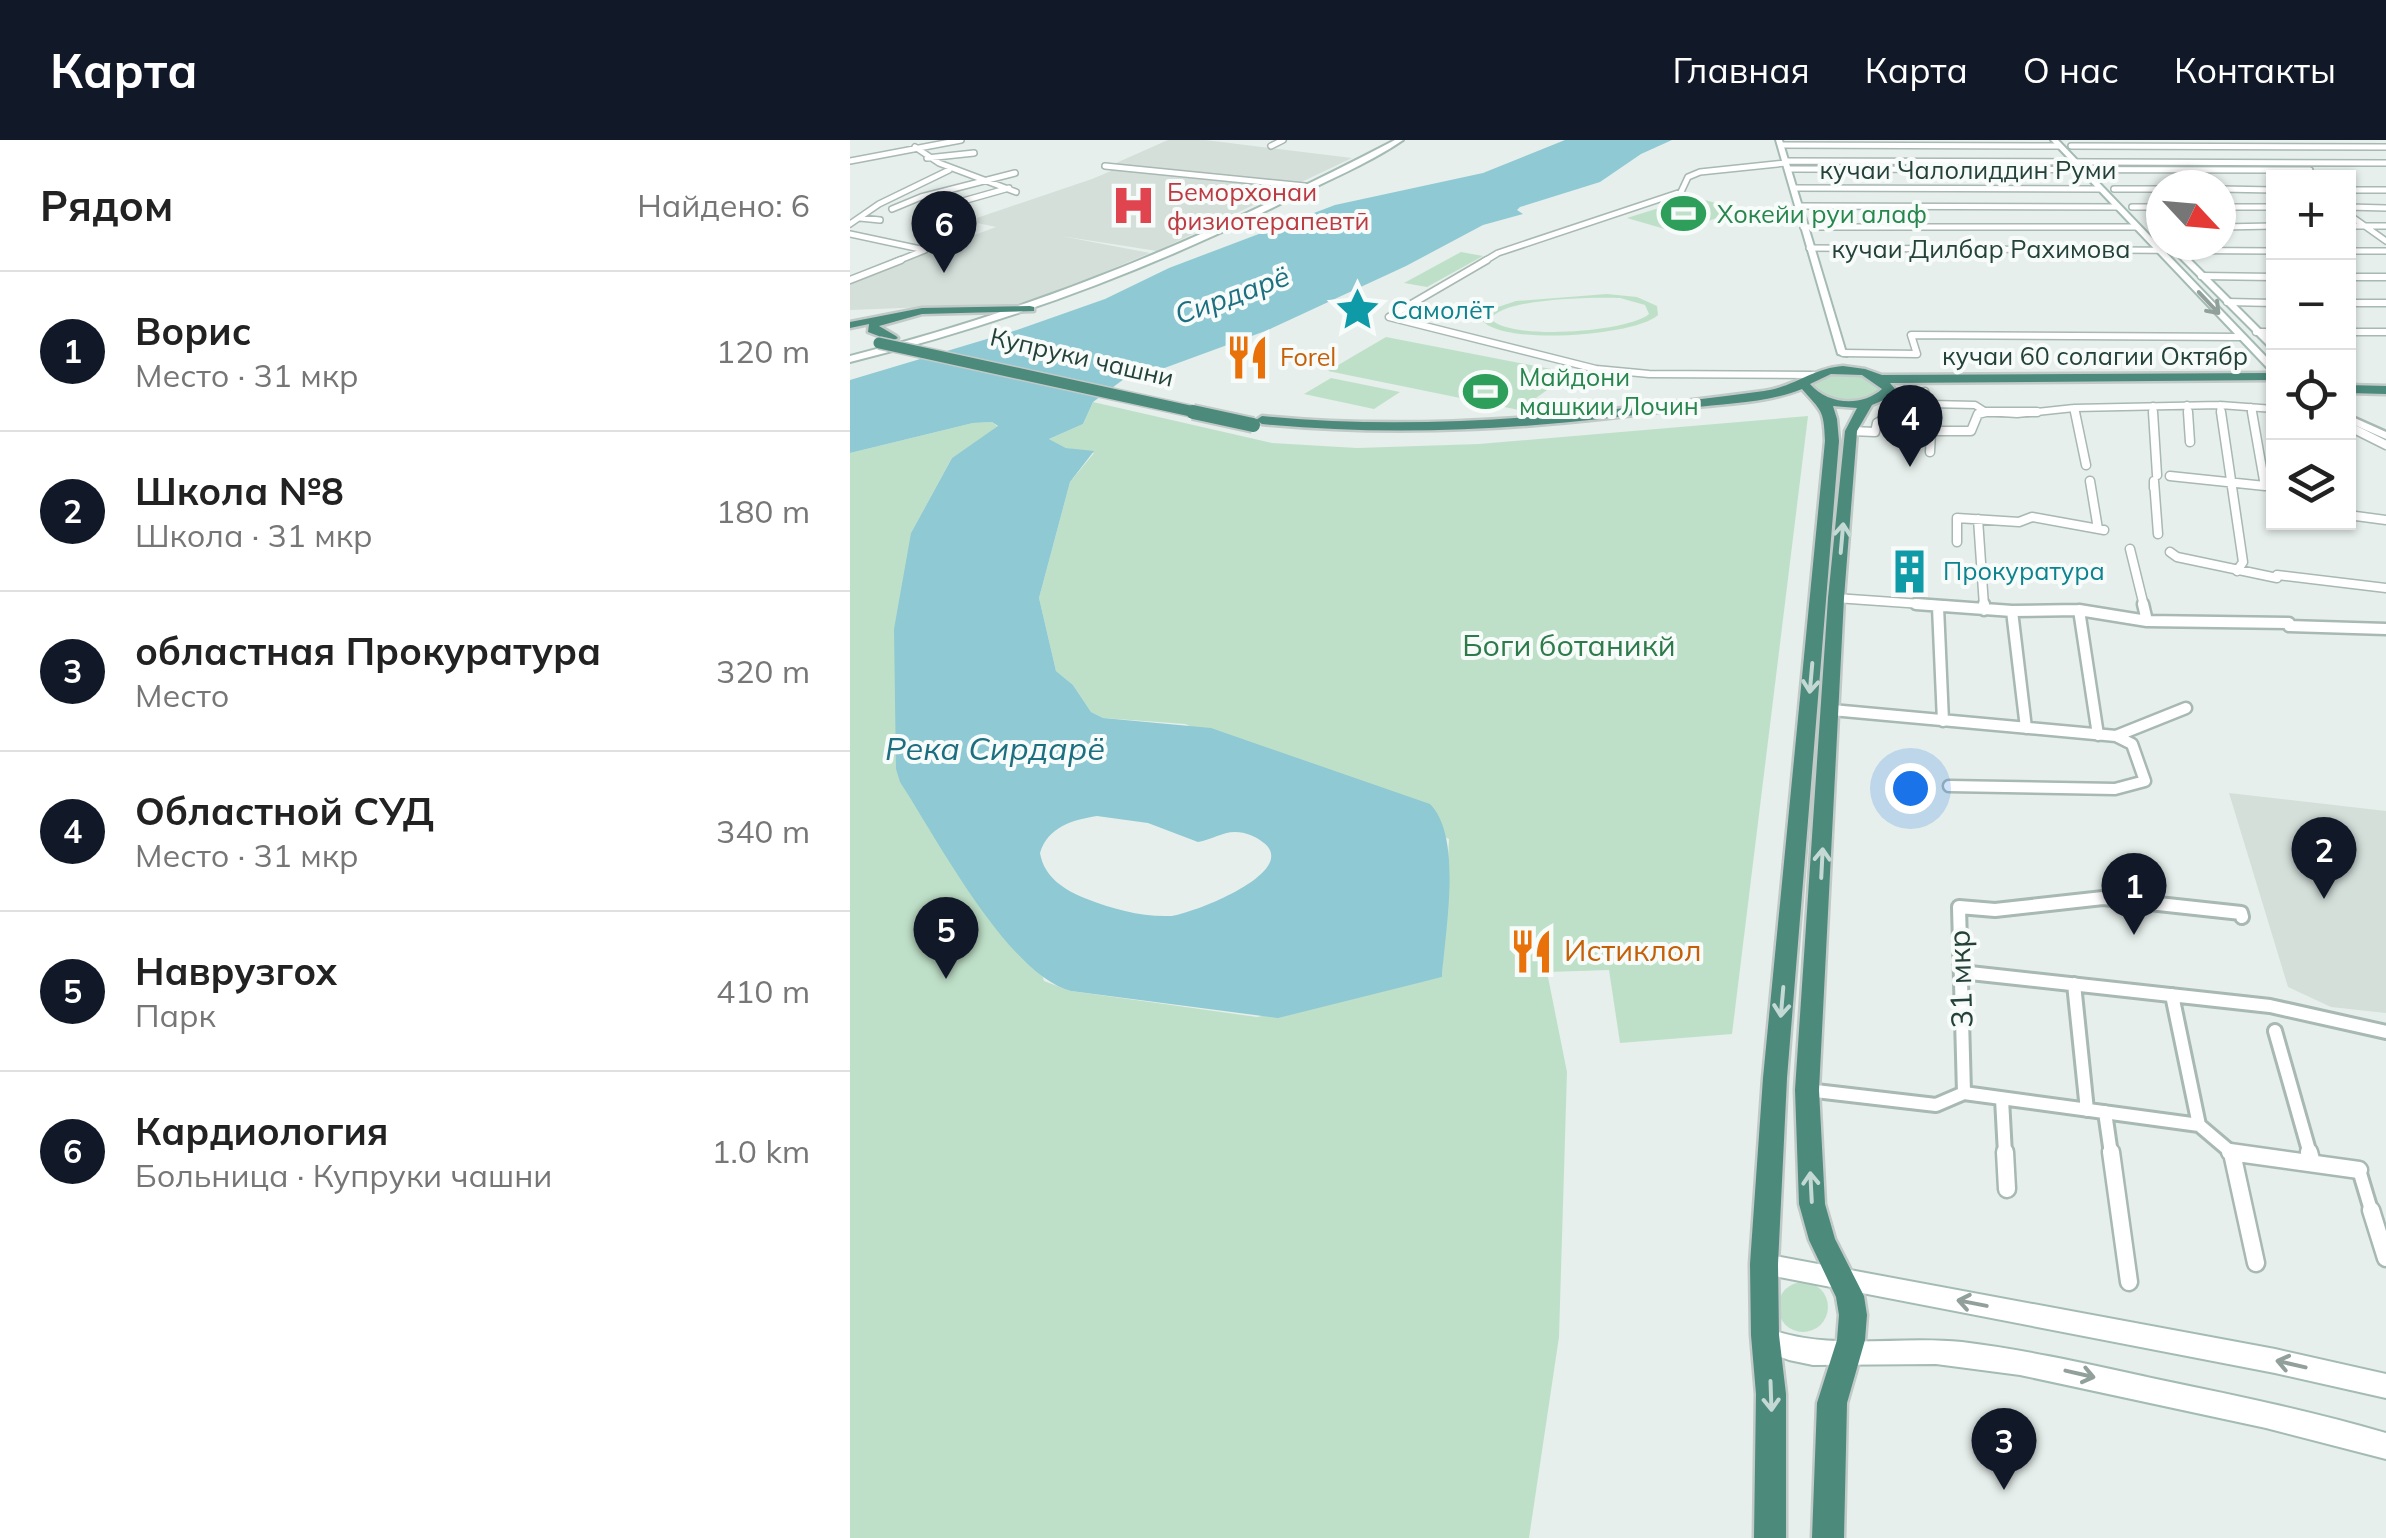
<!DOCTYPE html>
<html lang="ru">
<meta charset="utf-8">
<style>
:root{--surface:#fff;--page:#f6f6f6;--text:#222;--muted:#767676;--line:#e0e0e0;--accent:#111827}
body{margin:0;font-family:Mulish,sans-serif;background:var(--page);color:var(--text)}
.controls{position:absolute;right:30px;top:30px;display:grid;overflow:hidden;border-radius:0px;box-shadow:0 2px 8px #0004}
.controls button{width:90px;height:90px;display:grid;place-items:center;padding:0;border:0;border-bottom:2px solid var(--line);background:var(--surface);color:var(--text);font:50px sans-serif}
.compass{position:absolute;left:1296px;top:30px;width:90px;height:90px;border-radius:50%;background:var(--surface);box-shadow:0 2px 8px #0004;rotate:116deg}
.you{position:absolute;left:1060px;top:648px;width:35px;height:35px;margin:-25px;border:8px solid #fff;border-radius:50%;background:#1a73e8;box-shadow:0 0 0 15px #1a73e833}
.badge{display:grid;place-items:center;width:65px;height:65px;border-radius:50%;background:var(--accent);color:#fff;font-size:32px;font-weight:700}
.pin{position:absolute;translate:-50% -82px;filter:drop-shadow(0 2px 5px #0008)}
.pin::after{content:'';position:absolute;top:52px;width:35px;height:30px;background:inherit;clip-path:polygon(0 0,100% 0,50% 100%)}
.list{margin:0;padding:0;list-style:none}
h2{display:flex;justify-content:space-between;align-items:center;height:130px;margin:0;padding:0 40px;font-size:42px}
h2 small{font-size:32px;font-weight:400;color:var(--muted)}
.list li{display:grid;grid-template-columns:65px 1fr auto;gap:30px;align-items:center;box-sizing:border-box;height:160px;padding:0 40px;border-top:2px solid var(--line)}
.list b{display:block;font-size:38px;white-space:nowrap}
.list p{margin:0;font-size:32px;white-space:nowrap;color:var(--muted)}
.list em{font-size:32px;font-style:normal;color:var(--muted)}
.icon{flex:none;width:55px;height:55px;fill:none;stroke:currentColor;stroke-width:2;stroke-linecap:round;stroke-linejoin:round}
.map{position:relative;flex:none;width:1536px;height:1398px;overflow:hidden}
header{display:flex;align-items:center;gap:60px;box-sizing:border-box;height:140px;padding:0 50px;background:var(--accent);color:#fff}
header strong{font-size:48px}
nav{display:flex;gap:55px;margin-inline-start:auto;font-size:35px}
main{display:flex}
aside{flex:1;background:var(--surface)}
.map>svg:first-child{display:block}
.built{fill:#d4dfda}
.green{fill:#bfe0c8;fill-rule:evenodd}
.water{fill:#8ec9d4;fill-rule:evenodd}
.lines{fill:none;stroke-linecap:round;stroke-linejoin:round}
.pedestrian-casing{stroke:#a8b8b2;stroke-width:18}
.minor-far5-casing{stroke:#a8b8b2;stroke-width:8}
.minor-far4-casing{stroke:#a8b8b2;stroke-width:9}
.minor-far3-casing{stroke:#a8b8b2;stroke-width:11}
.minor-far2-casing{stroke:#a8b8b2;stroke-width:15}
.minor-far1-casing{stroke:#a8b8b2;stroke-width:18}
.minor-casing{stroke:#a8b8b2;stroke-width:21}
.tertiary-casing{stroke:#a8b8b2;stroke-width:5}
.secondary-casing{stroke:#a4bbb3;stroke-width:4}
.trunk-casing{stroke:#c2cac8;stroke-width:5}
.pedestrian{stroke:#fff;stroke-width:12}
.minor-far5{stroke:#fff;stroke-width:5}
.minor-far4{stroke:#fff;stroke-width:6}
.minor-far3{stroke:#fff;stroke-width:8}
.minor-far2{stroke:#fff;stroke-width:10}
.minor-far1{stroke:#fff;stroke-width:12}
.minor{stroke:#fff;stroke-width:16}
.tertiary{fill:#fff;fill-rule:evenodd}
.secondary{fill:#fff;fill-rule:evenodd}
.trunk{fill:#4c8a7c;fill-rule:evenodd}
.trunk-bridge-far1-casing{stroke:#c2cac8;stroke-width:14;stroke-linecap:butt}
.trunk-bridge-casing{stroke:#c2cac8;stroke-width:18;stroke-linecap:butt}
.trunk-bridge-far1{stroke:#4c8a7c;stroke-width:11}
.trunk-bridge{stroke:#4c8a7c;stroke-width:14}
.oneway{stroke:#92a09c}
.oneway2{stroke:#c4d9d4}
.labels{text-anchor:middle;stroke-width:8;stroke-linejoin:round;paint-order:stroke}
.far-street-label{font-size:25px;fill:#24423a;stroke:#f7fbf9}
.far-health-label{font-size:25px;fill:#be3a42;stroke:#f7fbf9;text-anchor:start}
.far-leisure-label{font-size:25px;fill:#27864d;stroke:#f7fbf9;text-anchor:start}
.far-culture-label{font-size:25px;fill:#0d838f;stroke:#f7fbf9;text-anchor:start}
.far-food-label{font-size:25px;fill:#c56008;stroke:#f7fbf9;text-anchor:start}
.far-water-label{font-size:28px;font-style:italic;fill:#1c6f80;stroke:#f7fbf9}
.park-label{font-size:30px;fill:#2d7a4b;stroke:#f7fbf9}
.food-label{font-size:30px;fill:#c56008;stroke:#f7fbf9;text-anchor:start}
.street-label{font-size:30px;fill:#24423a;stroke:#f7fbf9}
.water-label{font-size:32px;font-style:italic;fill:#1c6f80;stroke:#f7fbf9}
</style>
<header>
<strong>Карта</strong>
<nav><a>Главная</a><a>Карта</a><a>О нас</a><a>Контакты</a></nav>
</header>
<main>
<aside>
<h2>Рядом<small>Найдено: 6</small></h2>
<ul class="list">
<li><span class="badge">1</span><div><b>Ворис</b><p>Место · 31 мкр</p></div><em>120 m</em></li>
<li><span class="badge">2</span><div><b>Школа №8</b><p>Школа · 31 мкр</p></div><em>180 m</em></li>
<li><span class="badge">3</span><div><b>областная Прокуратура</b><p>Место</p></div><em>320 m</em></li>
<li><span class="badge">4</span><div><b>Областной СУД</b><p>Место · 31 мкр</p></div><em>340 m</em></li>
<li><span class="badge">5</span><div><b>Наврузгох</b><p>Парк</p></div><em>410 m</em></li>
<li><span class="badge">6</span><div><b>Кардиология</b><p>Больница · Купруки чашни</p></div><em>1.0 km</em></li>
</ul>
</aside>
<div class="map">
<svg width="1536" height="1398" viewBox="0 0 1536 1398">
<rect width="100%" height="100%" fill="#e6efeb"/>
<path class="built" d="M318,0h37l147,18 -195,93 -96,-15 89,17 -120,50 -180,7v-29l146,-54 -28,-6 124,-42 19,-8 -4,-4z
M1379,653l157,18v202l-55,-6 -43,-20z"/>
<path class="green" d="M844,57l47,13 -66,22 -48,-14z
M611,112l22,4 -56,31 -23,-4z
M757,154l30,3 20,9 1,9c-22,21 -157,31 -176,5l4,-9 30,-10zM770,158l25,7 4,9c-20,18 -140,27 -158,5 11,-21 104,-22 129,-21z
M536,197l185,36 -52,37 -191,-39z
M982,234l33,2 17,12c-19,22 -50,12 -72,-1l1,-4z
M481,238l69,14 -26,17 -70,-15z
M243,262l179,41 85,5 122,-4 329,-28 -76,618 -112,9 -11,-73 -62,2 20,100 -8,265 -30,201h-679v-1085l123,-30 19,-1 6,5 -46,31 -41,75 133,448 27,10 186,26 185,-40 7,-138 -264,-115 -82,-6 -12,-6 -18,-27 -17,-14 -17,-73 31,-116 24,-29 -28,-5 -17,-9 34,-15z
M928 1167a25 25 0 1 1 50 0a25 25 0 1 1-50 0Z"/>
<path class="water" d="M715,0h107l-31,14 -41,28 -80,25 -3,3 6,4 -40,11 -77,41 -138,64 -109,40 -35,9 -31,23 -10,22 -34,15 17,9 28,3 -24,31 -31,116 17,73 17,14 18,27 12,6 108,10 219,76c33,33 15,127 12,173l-164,41 -207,-27c-63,-16 -135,-154 -171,-209l-4,-13 -2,-140 17,-96 41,-75 46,-32 -6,-4 -19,1 -123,30v-73l167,-50 88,-31 64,-31 166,-63 148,-32zM247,676l51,7 50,19c13,-2 24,-10 37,-10 11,0 20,4 29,11 36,29 -72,71 -94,73 -29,1 -57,-7 -83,-17 -23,-9 -43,-22 -47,-46 8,-26 32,-33 57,-37z"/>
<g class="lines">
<defs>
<path id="pedestrian" d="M1509,1030l12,40"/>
<path id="minor-far5" d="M931,5l278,1
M421,6l12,-6
M1221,6l315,1
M65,7l24,16 77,29
M77,18l47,-5
M0,21l111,-21
M935,21l601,2
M255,26l200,20
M940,29l520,1
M943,48l307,1
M1264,49h47
M1371,49l53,1
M1498,50h38
M106,63l53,-15
M948,66l320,1
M1282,67h29
M1371,67h53
M1498,67l38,1
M42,69l29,-12 94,-24
M1498,74l38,27
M10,78l20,2
M0,84l29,-20 70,-34
M1498,86h38
M953,87h334
M1302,87h9
M1371,87l53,-1
M0,94l75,16 -30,12
M959,108l465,3
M1498,111h38
M633,122l15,-9 183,-61 7,-15 12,-5 86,-9"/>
<path id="minor-far4" d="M637,120l-98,57 207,52 53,5 164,1
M1351,136l73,1
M1498,137h38
M0,140l51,-20
M1377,162l47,1
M1498,163h38
M1406,192h18
M1498,192h38
M993,213l74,1 -6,-19 331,2
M1080,264l45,1 11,7 31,2 57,-6
M1337,265l1,9
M1370,265l1,9
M1303,266v8
M1401,267l1,7
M1042,274l18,-10h20l-5,-13
M1128,274l8,-2
M1225,274l-1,-6 146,-3 54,4"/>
<path id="minor-far3" d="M1136,272h51
M1225,272l11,53
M1303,272l4,63
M1338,272l2,30
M1371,272l22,150 -6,9
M1498,286l38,19
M1001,291l24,1 2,-9 19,-11
M1080,312l1,-21h40l7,-17 8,-2
M1320,336l95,10 -13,-74
M1240,341l8,48
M1304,348v-7l4,53
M1498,375l38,5
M1128,379l6,87
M1107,402v-24l62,4 13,-5 72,13
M1280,409l14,57
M1320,412l7,5 100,21
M1427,435l109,13
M986,458l114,8"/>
<path id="minor-far2" d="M1066,464l96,7 67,-1 68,11 142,2
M1134,464v6
M1293,464l4,17
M1088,467l5,114
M1229,470l19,125
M1162,471l14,117
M1439,486l97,3
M982,570l284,26 70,-28
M1099,646l166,3 30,-8 -13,-37 -16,-8"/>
<path id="minor-far1" d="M1111,832l309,34 116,26
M1224,844l13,126
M1322,855l27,130
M1425,891l35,123
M957,950l129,15 28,-12 235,32 33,28 8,1
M1114,953l-5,-186 36,3 108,-12 138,15 1,4
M1152,959l3,55
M1255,972l6,42"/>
<path id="minor" d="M1155,1012l2,37
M1261,1012l18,130
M1380,1012l129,18
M1459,1012l3,11
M1382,1013l24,110
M1521,1070l15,48"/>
<path id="tertiary" d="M1498,275l38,17v7l-38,-17z"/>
<path id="secondary" d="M545,0h8c-35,24 -77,41 -115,60 -140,71 -286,124 -438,162v-6c196,-49 366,-123 545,-216z
M926,0h6l65,216 -9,-2z
M1201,0h7l216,225v10z
M1317,105h9l98,98v9z
M914,1114l511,95 111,25v24l-111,-25 -511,-99 -8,-3 -4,-7 4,-7z
M916,1188c65,24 129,7 196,14 65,8 130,23 194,37 77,16 154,32 230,54v26l-120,-31 -246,-53 -84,-11 -123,1 -24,-5 -32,-12 -4,-8 4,-8z"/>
<path id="trunk" d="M180,166l4,1v4l-112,3 -43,12 17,10 2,2 -6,3 -24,-9 1,-8 -19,4v-6l72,-14z
M993,226l22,3 17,6 389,-2 3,7 -384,3 5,6 -9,10 -14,6 -15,26 -13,167 -25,492 6,114 10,35 29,57 3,19 -2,25 -18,63 -3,135h-32l5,-135 20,-63 2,-25 -3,-18 -27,-57 -10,-36 -4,-114 33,-492 17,-167 12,-23 -24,-2 4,13 2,22 -52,637 -9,186 1,71 7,59v144h-32l2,-144 -5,-59 -1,-71 13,-186 62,-637c-1,-32 -4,-30 -23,-52 -35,14 -76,14 -113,19 -143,20 -284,30 -427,16l-6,-4 6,-4c169,17 334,-3 502,-25 30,-4 49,-23 79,-25zM981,234l31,1 20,14c-20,18 -54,16 -72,-5z
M1498,245l38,1v8l-38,-1z"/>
</defs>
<use href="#pedestrian" class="pedestrian-casing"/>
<use href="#minor-far5" class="minor-far5-casing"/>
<use href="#minor-far4" class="minor-far4-casing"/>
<use href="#minor-far3" class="minor-far3-casing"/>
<use href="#minor-far2" class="minor-far2-casing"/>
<use href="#minor-far1" class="minor-far1-casing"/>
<use href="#minor" class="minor-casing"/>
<use href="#tertiary" class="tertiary-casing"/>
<use href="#secondary" class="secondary-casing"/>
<use href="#trunk" class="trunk-casing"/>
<use href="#pedestrian" class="pedestrian"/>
<use href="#minor-far5" class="minor-far5"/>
<use href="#minor-far4" class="minor-far4"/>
<use href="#minor-far3" class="minor-far3"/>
<use href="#minor-far2" class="minor-far2"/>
<use href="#minor-far1" class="minor-far1"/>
<use href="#minor" class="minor"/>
<use href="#tertiary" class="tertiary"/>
<use href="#secondary" class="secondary"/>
<use href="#trunk" class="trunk"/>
<defs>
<path id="trunk-bridge-far1" d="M29,203l325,71"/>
<path id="trunk-bridge" d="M343,272l60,13"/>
</defs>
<use href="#trunk-bridge-far1" class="trunk-bridge-far1-casing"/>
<use href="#trunk-bridge" class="trunk-bridge-casing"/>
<use href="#trunk-bridge-far1" class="trunk-bridge-far1"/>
<use href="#trunk-bridge" class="trunk-bridge"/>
</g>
<defs><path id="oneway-shaft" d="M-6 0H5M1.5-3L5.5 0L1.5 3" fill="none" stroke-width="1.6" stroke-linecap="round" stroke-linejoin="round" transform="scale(2.5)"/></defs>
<g class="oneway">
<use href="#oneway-shaft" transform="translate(1359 163) rotate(47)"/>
<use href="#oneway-shaft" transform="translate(1122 1163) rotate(-169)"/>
<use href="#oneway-shaft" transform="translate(1441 1224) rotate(-167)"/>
<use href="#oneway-shaft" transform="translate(1230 1234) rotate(13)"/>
</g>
<g class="oneway2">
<use href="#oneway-shaft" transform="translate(992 398) rotate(-85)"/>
<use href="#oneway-shaft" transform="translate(961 538) rotate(95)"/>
<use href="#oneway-shaft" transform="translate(972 723) rotate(-87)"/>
<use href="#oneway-shaft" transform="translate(932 862) rotate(95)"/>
<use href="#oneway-shaft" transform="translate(961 1047) rotate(-93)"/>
<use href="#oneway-shaft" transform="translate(921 1256) rotate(88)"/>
</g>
<defs>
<symbol id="hospital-bare" viewBox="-9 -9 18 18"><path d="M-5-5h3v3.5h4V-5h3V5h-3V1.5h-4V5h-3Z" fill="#e0444e" stroke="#f7fbf9" stroke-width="2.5" paint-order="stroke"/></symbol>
<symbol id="stadium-bare" viewBox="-9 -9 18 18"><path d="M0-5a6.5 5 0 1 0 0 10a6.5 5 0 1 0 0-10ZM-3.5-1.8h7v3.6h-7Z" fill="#2e9e5b" stroke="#f7fbf9" stroke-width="2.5" paint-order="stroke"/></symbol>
<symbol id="sight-bare" viewBox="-9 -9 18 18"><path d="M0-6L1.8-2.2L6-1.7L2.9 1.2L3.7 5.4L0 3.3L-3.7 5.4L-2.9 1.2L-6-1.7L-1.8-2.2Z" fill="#0f9aa8" stroke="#f7fbf9" stroke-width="2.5" paint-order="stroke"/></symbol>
<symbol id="restaurant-bare" viewBox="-9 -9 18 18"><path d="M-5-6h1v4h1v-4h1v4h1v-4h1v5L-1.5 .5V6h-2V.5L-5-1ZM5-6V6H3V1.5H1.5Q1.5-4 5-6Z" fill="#e8710a" stroke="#f7fbf9" stroke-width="2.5" paint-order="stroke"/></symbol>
<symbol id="building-bare" viewBox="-9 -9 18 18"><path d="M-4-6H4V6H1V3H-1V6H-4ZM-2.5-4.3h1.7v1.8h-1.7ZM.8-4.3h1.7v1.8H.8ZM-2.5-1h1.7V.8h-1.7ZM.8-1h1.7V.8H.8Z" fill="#0f9aa8" stroke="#f7fbf9" stroke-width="2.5" paint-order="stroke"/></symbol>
</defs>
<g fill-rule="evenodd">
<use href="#hospital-bare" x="252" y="34" width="63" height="63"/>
<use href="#stadium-bare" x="802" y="42" width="63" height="63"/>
<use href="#sight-bare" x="476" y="138" width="63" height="63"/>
<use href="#restaurant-bare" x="366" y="186" width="63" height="63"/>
<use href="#stadium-bare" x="604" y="220" width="63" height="63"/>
<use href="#building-bare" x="1028" y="400" width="63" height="63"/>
<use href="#restaurant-bare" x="650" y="780" width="63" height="63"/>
</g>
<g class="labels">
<g class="far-street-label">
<text x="1118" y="39">кучаи Чалолиддин Руми</text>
<text x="1131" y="118">кучаи Дилбар Рахимова</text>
<text x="1245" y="225">кучаи 60 солагии Октябр</text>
<text transform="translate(232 217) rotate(13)" y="9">Купруки чашни</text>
</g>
<g class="far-health-label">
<text x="317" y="61">Беморхонаи<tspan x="317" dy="29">физиотерапевтӣ</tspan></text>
</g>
<g class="far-leisure-label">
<text x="867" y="83">Хокейи руи алаф</text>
<text x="669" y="246">Майдони<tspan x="669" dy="29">машкии Лочин</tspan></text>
</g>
<g class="far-culture-label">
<text x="541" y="179">Самолёт</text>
<text x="1093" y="440">Прокуратура</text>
</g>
<g class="far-food-label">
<text x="430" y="226">Forel</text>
</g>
<g class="far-water-label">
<text transform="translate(382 155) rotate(-20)" y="10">Сирдарё</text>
</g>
<g class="park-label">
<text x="719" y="516">Боги ботаникй</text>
</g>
<g class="food-label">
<text x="714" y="821">Истиклол</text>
</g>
<g class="street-label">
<text transform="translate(1111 839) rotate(-92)" y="10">31 мкр</text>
</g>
<g class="water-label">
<text x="145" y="620">Река Сирдарё</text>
</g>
</g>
</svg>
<div class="controls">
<button>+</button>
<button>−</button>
<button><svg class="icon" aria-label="locate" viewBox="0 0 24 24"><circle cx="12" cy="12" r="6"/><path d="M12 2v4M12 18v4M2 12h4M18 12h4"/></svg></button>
<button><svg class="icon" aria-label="layers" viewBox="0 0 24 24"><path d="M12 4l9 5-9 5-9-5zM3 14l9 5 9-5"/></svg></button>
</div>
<svg class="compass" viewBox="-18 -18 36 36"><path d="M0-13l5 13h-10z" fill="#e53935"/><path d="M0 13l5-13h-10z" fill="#767676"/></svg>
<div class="you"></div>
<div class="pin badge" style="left:1284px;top:795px">1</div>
<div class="pin badge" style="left:1474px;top:759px">2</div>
<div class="pin badge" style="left:1154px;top:1350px">3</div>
<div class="pin badge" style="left:1060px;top:327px">4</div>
<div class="pin badge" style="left:96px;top:839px">5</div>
<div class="pin badge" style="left:94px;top:133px">6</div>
</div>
</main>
